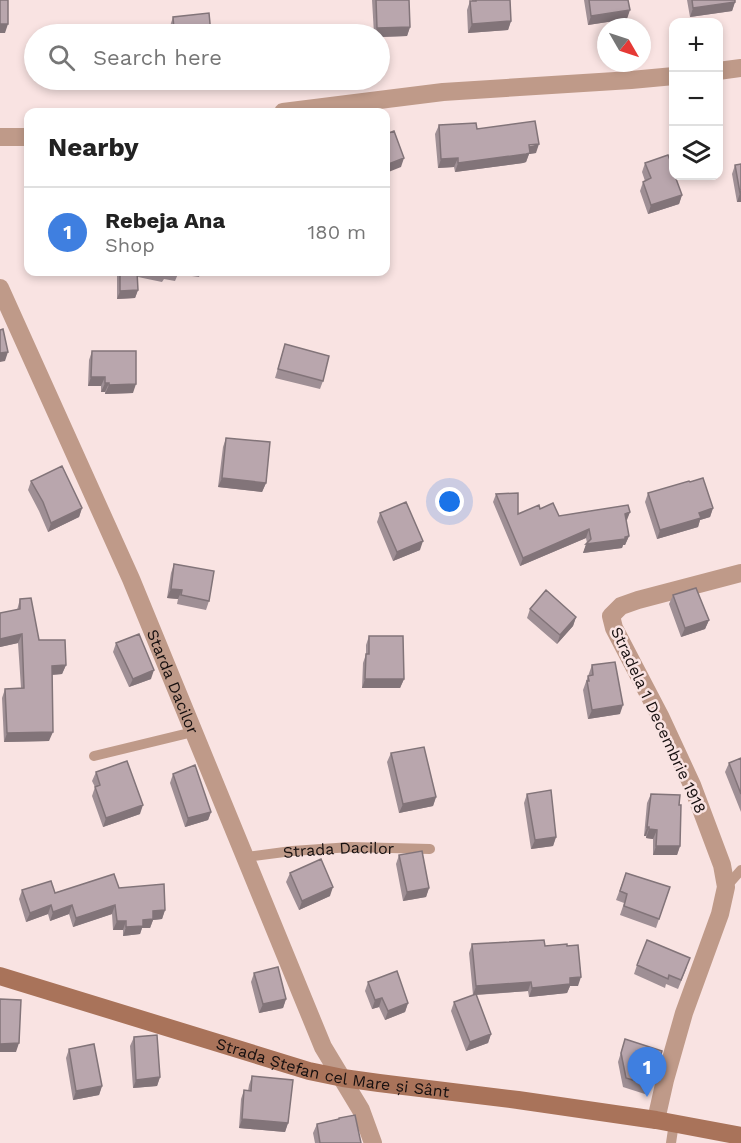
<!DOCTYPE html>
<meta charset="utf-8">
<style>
:root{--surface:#fff;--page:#f6f6f6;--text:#222;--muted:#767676;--line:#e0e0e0;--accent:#ea580c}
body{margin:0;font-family:"Work Sans",sans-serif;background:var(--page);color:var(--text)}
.controls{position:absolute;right:18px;top:18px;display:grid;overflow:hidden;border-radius:12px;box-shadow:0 3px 9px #0003}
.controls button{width:54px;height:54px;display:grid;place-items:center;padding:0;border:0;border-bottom:2px solid var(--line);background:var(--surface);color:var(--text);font:30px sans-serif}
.compass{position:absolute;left:597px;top:18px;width:54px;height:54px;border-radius:50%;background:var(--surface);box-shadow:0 3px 9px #0003;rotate:129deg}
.you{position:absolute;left:450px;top:502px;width:21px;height:21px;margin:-15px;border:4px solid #fff;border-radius:50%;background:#1a73e8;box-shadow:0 0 0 9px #1a73e833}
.badge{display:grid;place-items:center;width:39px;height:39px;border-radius:50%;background:var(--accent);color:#fff;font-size:20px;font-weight:700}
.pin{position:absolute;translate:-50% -50px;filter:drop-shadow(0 2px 3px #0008)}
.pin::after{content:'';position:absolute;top:32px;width:21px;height:18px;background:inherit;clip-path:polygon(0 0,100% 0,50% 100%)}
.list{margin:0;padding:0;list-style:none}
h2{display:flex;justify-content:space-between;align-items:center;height:78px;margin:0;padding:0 24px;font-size:26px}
h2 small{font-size:20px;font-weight:400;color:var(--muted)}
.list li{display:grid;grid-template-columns:39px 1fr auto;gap:18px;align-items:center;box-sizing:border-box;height:90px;padding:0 24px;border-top:2px solid var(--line)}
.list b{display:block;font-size:22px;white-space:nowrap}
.list p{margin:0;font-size:20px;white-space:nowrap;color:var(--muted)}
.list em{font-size:20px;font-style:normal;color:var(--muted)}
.icon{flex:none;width:33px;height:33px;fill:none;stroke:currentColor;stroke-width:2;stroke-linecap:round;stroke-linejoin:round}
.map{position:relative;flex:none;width:741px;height:1143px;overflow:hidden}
.search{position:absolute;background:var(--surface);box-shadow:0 3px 9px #0003;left:24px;top:24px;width:366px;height:66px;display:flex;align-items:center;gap:15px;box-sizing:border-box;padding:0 21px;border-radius:33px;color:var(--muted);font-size:22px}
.panel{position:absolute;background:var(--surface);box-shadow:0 3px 9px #0003;left:24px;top:108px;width:366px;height:168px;border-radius:12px}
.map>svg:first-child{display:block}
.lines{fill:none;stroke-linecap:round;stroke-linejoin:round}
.lane{stroke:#bf9a89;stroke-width:10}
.street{stroke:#bf9a89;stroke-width:18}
.secondary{stroke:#a9735a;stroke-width:18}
.wall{fill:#9f8f95}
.shaded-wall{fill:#827479}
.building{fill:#b9a6ad;stroke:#827479;stroke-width:1.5}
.labels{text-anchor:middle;stroke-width:5;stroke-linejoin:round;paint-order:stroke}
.street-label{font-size:16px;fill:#160f0f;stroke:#f9e3e2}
</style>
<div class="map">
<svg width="741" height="1143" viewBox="0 0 741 1143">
<rect width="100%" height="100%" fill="#f9e3e2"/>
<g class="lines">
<g class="lane">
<path d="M94,756l99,-24"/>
<path id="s1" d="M246,857l46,-6 59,-4 79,2"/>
<path d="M726,887l15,-17"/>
<path d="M671,1143l3,-20"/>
</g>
<g class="street">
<path d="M718,71l23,-3"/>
<path d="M283,112l160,-20 188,-12 43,-4"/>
<path d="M0,137h28"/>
<path id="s2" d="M0,288l131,291 192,468 38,63 12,33"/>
<path d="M656,1120l9,-40 19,-67 36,-99 6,-27 -4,-22 -30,-80 -31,-67 -47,-90 -3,-12 10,-10 17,-6 103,-27"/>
</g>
<path class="secondary" id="s3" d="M0,976l309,95 34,7 36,5 139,17 138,20 85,16"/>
</g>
<path class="wall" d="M372,0h37l1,27 -3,9 -27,1v-3h-6z
M472,0h38l1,21 -3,9 -40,3 -1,-23 3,-9h2z
M584,0h44l-1,19 -39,6z
M687,0h48v2l-3,9 -42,6z
M173,17l38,17h-44l2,-4h1v-4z
M439,125l38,4 59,24 -7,1 -3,8 -3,1 -68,9 -1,-5 -16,1 -3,-34z
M645,163l37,32 -3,9 -31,10 -8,-23 3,-9 2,-1 -3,-9z
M741,164v38h-4l-5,-28 3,-9z
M117,272h84l-2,5 -21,-3 -3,7 -11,-2 -2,3 -24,-5v13l-3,8 -18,1z
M285,344l38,37 -3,8 -45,-11z
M92,351l41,42 -28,1v-2h-4v-6h-13l1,-26z
M226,438l40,45 -4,9 -44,-5 5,-40z
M31,481l51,27 -3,9 -31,15 -9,-21 -11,-21z
M690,482l23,26 -3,9 -10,3 -2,7 -41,12 -12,-37 3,-9z
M496,494l22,20 22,-5 19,7 71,-4 -4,8 3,16 -4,9h-2l-1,3 -39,5 4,-10 -1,-5 -66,28 -27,-64z
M380,513l40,37 -27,11 -16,-39z
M174,564l35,37 -3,9 -29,-6 1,-5 -11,-1 4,-25z
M673,595l36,25 -4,9 -24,8 -12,-33z
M20,599l19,41 27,25 -4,9 -10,1 -3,66 -45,1 -2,-44 3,-9 16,-1 -3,-45 -18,4v-34l17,-3z
M530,609l46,8 -3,9 -16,18 -30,-26z
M369,636l35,43 -4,9h-38l1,-25 3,-9v-9z
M116,643l35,36 -22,8 -16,-35z
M592,665l28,49 -32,5 -5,-29z
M391,753l45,44 -3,9 -34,7 -12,-51z
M741,758v54l-16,-40 4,-9z
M96,772l44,42 -37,13 -11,-31 3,-9 -3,-6z
M173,774l38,38 -3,8 -23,7 -15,-44z
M527,794l29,43 -3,9 -22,3 -7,-46z
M651,794l28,11 1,41 -3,9h-24v-16l-7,-1v-2h-2l3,-33z
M399,855l30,33 -3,9 -23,4 -7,-37z
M290,873l40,23 -31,14 -13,-28z
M626,873l44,14 -14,41 -36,-13 4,-12 -8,-3z
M119,888l46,22 -3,9 -9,1 -3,8h-8l-2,6 -17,2v-6h-10l-1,-16 -39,13 -4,-13 -19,7 -2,-7 -22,8 -7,-23 3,-9 33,3z
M472,944l106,42h-8l-3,7 -38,4 -1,-6 -52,4 15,39 -3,9 -22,8 -15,-40 3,-9 21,-7h-2l-4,-42z
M637,965l50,2 -9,22 -12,-5 -1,4 -31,-14z
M254,973l32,26 -3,9 -24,5 -8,-31z
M368,982l40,21 -3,9 -20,8 -6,-13 -7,2 -7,-18z
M134,1037l26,40 -3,9 -24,2 -3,-42z
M625,1039l26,47 -3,9 -25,-8 -5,-25z
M69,1049l33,37 -3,9 -26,5 -7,-42z
M252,1076l36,47 -3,9 -46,-4 2,-29 3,-9 4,1 1,-6z
M317,1124l44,19h-46l-2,-10z"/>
<path class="shaded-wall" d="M735,2l-3,9 -42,6 3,-9z
M630,10l-3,9 -39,6 3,-9z
M511,21l-3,9 -40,3 4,-9z
M0,24h8l-3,9h-5z
M410,27l-3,9 -27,1v-3h-5l2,-6z
M539,144l-3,9 -7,1 -3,8 -3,1 -68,9 3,-9z
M404,158l-3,9 -15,6v-8z
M458,158l-4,9 -16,1 3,-9z
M740,193h1v9h-4z
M682,195l-3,9 -31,10 3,-9z
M138,290l-3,8 -18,1 3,-8z
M8,352l-3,9 -5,1v-9z
M91,377h14l-4,9h-13z
M105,383h4l-4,9h-4z
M136,384l-3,9 -28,1 4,-9z
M222,478l44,5 -4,9 -44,-5z
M82,508l-3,9 -31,15 3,-9z
M713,508l-3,9 -10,3 -2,7 -41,12 3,-9 39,-17z
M630,512l-3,8 -5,2 3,-8z
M589,529l-3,9 -66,28 3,-8z
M629,536l-4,9h-2l-1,3 -39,5 3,-9z
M423,541l-3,9 -27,11 4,-9z
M171,589l11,1 -4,9 -11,-1z
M576,617l-3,9 -16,18 3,-9z
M709,620l-4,9 -24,8 4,-9z
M22,634l-4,9 -18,4v-8z
M66,665l-4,9 -13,1 3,-9z
M154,670l-3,9 -22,8 4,-8z
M365,679h39l-4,9h-38z
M623,705l-3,9 -32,5 4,-9z
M53,732l-4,9 -45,1 3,-9z
M436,797l-3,9 -34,7 4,-9z
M143,805l-3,9 -37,13 3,-9z
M211,812l-3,8 -23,7 3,-9z
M647,827h2l-3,9h-2z
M649,829l8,1 -4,9 -7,-1z
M556,837l-3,9 -22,3 4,-9z
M656,846h24l-3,9h-24z
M333,887l-3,9 -31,14 3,-9z
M429,888l-3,9 -23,4 4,-9z
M51,905l-3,9 -22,8 4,-9z
M72,905l-3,9 -19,7 3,-9z
M115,905l-3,9 -39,13 3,-9z
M165,910l-3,9 -9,1 -3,8h-8l-2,6 -17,2 3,-9 17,-7 10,-9z
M117,921h9l-3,9h-10z
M581,977l-3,9h-8l-3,7 -38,4 3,-9 38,-10z
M531,982l-3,9 -55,4 3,-9z
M382,998l-3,9 -7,2 3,-9z
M286,999l-3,9 -24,5 4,-9z
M408,1003l-3,9 -20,8 3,-9z
M491,1034l-3,9 -22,8 4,-9z
M19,1043l-3,9h-16v-8z
M160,1077l-3,9 -24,2 3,-8z
M102,1086l-3,9 -26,5 3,-9z
M242,1119l46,4 -3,9 -46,-4z"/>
<path class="building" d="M0,0h8v24h-8z
M376,0h33l1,27 -33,1z
M476,0h34l1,21 -39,3 -2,-23h6z
M589,0h39l2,10 -39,6z
M692,0h43v2l-42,6z
M209,13l2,21h-41l-1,-4 5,-1 -1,-12z
M297,29v5h-47z
M535,121l4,23 -10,1 1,8 -4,1 -68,9v-5l-17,1 -2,-34 37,-2 1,6z
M394,131l10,27 -18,7v-31z
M668,155l6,16v5h1l7,19 -31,10 -8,-23 8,-4 -6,-15z
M741,164v29h-1l-5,-28z
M120,272h17l1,18 -18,1z
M153,272h13l-1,2z
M3,329l5,23 -8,1v-23z
M285,344l44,12 -6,25 -45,-12z
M92,351h44v33l-27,1v-2h-4v-6h-14z
M226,438l44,4 -4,41 -44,-5z
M62,466l20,42 -31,15 -8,-21 -12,-21z
M703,478l10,30 -14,5 2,5 -41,12 -12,-37 41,-12 1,1z
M518,493v21l21,-9 1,4 13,-6 6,13 69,-11 2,7 -5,2 4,22 -4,1v2l-39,5 5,-5 -2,-10 -66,29 -27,-64z
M406,502l17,39 -26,11 -17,-39z
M174,564l40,7 -5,30 -28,-6 1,-5 -11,-1z
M696,588l13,32 -24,8 -12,-33z
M546,590l30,27 -16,18 -30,-26z
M31,598l8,42h26l1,25 -14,1 1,66 -46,1 -2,-44 19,-1 -2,-54 -22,5v-26l20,-4v-10z
M139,634l15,36 -21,9 -17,-36z
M369,636h34l1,43h-39l1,-25h3z
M615,662l8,43 -31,5 -5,-29h2l-1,-5 5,-1 -1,-10z
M424,747l12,50 -33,7 -12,-51z
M741,758v36l-12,-31z
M127,761l16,44 -37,13 -11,-31 5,-2 -4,-13z
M195,765l16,47 -23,6 -15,-44z
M551,790l5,47 -21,3 -8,-46z
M651,794l29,1 -1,10h2l-1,41h-24l1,-16 -8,-1v-2h-2z
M422,851l7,37 -22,4 -8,-37z
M321,859l12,28 -31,14 -12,-28z
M626,873l44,14 -11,32 -35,-13 3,-12 -7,-3z
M114,874l5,14 45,-4 1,26 -12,1v8l-10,1v6l-17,1v-6h-9l-2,-16 -39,13 -4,-13 -19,7 -2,-7 -21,8 -8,-23 29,-9 4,12z
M544,940l1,6 22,-2v2l11,-1 3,32 -11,1v6l-38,4 -1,-6 -55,4 -4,-42z
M647,940l43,18 -9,22 -12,-5 -1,4 -31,-14z
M278,967l8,32 -23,5 -9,-31z
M397,971l11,32 -20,8 -6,-13 -7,2 -7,-18z
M476,994l15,40 -21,8 -16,-40z
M0,999l21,1 -2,43 -19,1z
M157,1035l3,42 -24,3 -2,-43z
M625,1039l37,12 -11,35 -25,-8 -5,-25z
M94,1044l8,42 -26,5 -7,-42z
M252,1076l41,4 -5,43 -46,-4 2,-29 7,1z
M355,1115l6,28h-41l-3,-19 22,-5v-1z"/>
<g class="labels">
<g class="street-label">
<text dy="6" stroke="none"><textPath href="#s2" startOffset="430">Starda Dacilor</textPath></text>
<text transform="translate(659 720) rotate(65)" y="6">Stradela 1 Decembrie 1918</text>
<text dy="6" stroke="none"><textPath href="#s1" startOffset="93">Strada Dacilor</textPath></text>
<text dy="6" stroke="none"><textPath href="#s3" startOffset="346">Strada Ștefan cel Mare și Sânt</textPath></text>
</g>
</g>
</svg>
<div class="controls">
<button>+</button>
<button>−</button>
<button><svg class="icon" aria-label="layers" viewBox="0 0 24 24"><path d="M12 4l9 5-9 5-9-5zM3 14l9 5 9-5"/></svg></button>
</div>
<svg class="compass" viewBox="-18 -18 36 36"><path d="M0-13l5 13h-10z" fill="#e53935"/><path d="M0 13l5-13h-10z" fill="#767676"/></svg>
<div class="you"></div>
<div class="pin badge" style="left:647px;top:1097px;background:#3f7fe0">1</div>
<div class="search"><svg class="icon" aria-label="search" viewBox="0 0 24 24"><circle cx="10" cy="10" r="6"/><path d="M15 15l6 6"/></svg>Search here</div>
<section class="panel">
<h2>Nearby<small></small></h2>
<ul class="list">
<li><span class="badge" style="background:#3f7fe0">1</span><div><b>Rebeja Ana</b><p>Shop</p></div><em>180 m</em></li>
</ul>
</section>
</div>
